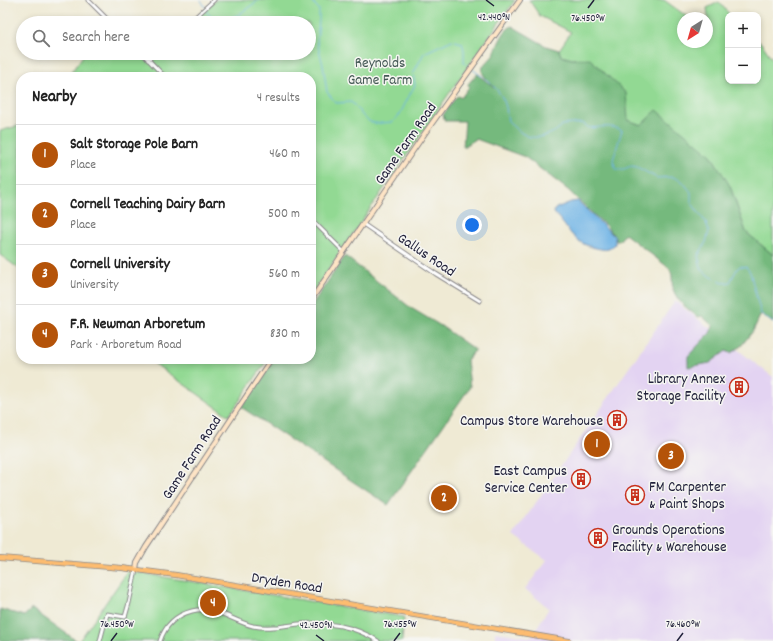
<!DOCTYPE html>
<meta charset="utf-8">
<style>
:root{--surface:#fff;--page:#f6f6f6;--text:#222;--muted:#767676;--line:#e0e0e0;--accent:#b45309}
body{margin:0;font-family:Dekko,sans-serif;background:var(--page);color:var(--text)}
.controls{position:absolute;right:12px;top:12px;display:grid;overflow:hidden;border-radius:8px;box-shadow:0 2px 6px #0003}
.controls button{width:36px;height:36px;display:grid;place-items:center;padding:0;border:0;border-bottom:1px solid var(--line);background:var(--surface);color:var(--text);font:20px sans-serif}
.compass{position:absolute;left:677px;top:12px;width:36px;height:36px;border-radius:50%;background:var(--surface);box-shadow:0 2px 6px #0003;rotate:217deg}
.you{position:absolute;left:472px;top:225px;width:14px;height:14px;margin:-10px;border:3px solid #fff;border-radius:50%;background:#1a73e8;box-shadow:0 0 0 6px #1a73e833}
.badge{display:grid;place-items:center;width:26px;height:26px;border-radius:50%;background:var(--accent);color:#fff;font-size:13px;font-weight:700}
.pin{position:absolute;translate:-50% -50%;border:2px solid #fff;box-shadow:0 1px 4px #0006}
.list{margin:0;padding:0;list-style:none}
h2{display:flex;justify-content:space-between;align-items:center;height:52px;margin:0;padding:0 16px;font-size:17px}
h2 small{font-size:13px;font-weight:400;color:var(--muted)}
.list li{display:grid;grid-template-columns:26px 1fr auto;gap:12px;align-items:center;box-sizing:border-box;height:60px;padding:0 16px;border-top:1px solid var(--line)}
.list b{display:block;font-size:15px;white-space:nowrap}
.list p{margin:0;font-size:13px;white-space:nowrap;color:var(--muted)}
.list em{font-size:13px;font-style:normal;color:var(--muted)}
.icon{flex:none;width:22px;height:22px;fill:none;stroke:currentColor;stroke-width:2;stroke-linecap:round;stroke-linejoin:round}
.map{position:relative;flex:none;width:773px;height:641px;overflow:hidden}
.search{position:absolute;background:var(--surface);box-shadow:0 2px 6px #0003;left:16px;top:16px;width:300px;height:44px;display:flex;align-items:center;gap:10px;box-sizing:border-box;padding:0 14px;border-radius:22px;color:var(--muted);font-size:15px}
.panel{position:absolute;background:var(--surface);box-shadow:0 2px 6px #0003;left:16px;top:72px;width:300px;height:292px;border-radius:16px}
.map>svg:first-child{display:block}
.built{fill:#e3d3f2}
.green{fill:#92d993;stroke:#5a7e67}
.forest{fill:#75b97d;stroke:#4c6e5c}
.water{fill:#6fb4e5;stroke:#486b90}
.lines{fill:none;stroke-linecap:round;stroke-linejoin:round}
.stream{stroke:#6fb4e5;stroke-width:1}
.street-casing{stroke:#888688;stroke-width:5}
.secondary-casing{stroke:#888688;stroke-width:6}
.primary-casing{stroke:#888688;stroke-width:6}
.street{stroke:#fff;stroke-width:3}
.secondary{stroke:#fee4c5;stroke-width:4}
.primary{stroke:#fdbc6f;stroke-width:4.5}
.ticks{fill:none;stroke:#22223b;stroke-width:1.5}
.labels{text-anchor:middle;stroke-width:3;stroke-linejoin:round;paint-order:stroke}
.park-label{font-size:15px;fill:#445955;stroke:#f6f6f2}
.street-label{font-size:15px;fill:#22223b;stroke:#f6f6f2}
.poi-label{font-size:15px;fill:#22223b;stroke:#f6f6f2;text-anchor:end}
.ticks-label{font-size:10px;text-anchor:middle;fill:#22223b;stroke:#f6f6f2;stroke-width:3;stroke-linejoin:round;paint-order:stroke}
</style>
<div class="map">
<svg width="773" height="641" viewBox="0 0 773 641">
<rect width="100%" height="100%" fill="#f6f6f2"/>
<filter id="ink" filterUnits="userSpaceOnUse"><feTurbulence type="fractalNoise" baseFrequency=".025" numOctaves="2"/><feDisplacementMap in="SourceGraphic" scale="8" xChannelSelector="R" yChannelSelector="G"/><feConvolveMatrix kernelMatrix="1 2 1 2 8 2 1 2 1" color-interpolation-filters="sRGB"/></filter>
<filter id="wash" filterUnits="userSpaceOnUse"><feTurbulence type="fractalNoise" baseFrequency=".012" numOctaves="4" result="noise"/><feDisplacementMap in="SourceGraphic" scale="16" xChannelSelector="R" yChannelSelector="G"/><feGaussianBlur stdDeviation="0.9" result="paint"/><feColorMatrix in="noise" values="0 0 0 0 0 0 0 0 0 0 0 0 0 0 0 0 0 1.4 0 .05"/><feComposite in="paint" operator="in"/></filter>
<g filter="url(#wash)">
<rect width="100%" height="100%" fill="#efead4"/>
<path class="built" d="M675,301l98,76v264h-278v-9l36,5 18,-29 -24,-19 22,-29 -34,-24z"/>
<path class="green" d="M216,0h299l-67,95 -137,200v-218h-243l17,-24h59l5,5 6,-5h154v-30h-119z
M529,0h135l25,18h-6v24h24v-11l3,1 -3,-24 12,-6 11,13h-2v66h30v-40l4,3 11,16v195l-27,-23 -16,-46 -89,-61 -13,-5 -38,-61h-18l-11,-3 -2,-6 12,-18 -31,-16z
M21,125v145l-21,-15v-124z
M148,359h120l-39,57z
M128,571l276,46 -2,24h-323z"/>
<path class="forest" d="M512,26l34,20 13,4 2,6 11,3h18l36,34 2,27 13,5 16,-15 54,45 19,31 16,46 27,23v68l-12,-9 -8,17 -12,15 -10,7 -5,-2 -16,12 -22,4v-11l22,-23 3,-7 -11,-10 -4,1c-10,-8 -21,-15 -25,-28 -2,-9 1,-13 -4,-21l-44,-34 -6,7h-3l-1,-4 -8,-10 -39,-37 -43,-33 -49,-18 -13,8 2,-26h-20l-2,-6 13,-18 3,-1 2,2 8,-11 -1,-3 9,-10 18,14c-4,-5 -13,-12 -13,-18 1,-7 6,-8 9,-12 7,-10 10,-27 21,-32z
M345,256l66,52 30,18 34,24 -8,10 3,27 -82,118 -147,-98 33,-48h37v-53z
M0,609l24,7 8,-7 45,32h-77z"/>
<path class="water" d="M578,201l37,36v7c-6,7 -10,6 -19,4 -22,-4 -27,-19 -41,-34l-1,-2 2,-4 15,-6z"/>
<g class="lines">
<path class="stream" d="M201,0l4,7
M310,0l9,9v11l-2,22 6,23 4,27 9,11 15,-1c8,6 12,19 23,21 5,1 13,-1 19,-1l7,-8 8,-16 7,-13 -2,-11 11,-21 28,-13 10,3 2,7v12l6,5
M206,10l3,5 15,5 14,-5 21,-15
M472,69c13,9 30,21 34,38 1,5 1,10 2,15 6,5 12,11 19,14 10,4 29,-2 35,-11l21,-2 6,5c10,-1 24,-3 33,2l-9,30 3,9h8l7,-3 6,1 20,11 16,-1 9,4 9,11v10l15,21 3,8 -3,11 -8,14 4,14 6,5 15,8 7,-1 7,-13 3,-3 6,1 4,5 11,42 12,9"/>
</g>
</g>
<g filter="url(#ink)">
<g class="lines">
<defs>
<path id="street" d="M88,0l23,23
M189,23l25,-23
M142,53l23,24
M148,60l7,-7
M311,219l33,33
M363,224l73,50 44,27
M100,641l7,-27 18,3 4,-14 7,-33
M160,641c5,-15 16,-26 32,-30 23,-6 40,10 61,15 16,3 31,0 46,-2 27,-3 56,2 79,17"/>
<path id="secondary" d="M311,300l114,-167 95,-133
M136,570l1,-7 9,-16 125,-188"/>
<path id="primary" d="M0,558l122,10 54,7 393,66"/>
</defs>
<use href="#street" class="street-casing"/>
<use href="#secondary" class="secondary-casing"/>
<use href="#primary" class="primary-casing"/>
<use href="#street" class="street"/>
<use href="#secondary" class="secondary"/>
<use href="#primary" class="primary"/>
</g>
</g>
<path class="ticks" d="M486,0l8,6M588,8l6,-8M316,635l8,6M111,641l6,-8M394,641l6,-8M677,641l6,-8"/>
<defs>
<symbol id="building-ring" viewBox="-11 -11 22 22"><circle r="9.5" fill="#f6f6f2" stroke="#c8321e" stroke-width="1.5"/><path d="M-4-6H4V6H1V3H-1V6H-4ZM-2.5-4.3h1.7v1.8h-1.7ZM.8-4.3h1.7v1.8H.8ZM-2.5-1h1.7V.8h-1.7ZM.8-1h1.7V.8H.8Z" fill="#c8321e"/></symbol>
</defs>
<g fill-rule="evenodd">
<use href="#building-ring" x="728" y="376" width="22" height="22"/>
<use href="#building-ring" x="606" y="409" width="22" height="22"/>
<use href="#building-ring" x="570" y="468" width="22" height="22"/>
<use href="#building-ring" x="624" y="484" width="22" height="22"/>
<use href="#building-ring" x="587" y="527" width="22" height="22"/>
</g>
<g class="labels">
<g class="park-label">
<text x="380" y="67">Reynolds<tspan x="380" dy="17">Game Farm</tspan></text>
</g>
<g class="street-label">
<text transform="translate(405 143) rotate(-55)" y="5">Game Farm Road</text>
<text transform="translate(427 254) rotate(34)" y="5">Gallus Road</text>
<text transform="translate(191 457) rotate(-57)" y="5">Game Farm Road</text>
<text transform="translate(287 582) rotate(9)" y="5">Dryden Road</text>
</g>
<g class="poi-label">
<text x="725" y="383">Library Annex<tspan x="725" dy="17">Storage Facility</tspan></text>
<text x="603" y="425">Campus Store Warehouse</text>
<text x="567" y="475">East Campus<tspan x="567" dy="17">Service Center</tspan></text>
<text x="649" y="491" text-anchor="start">FM Carpenter<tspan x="649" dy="17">&amp; Paint Shops</tspan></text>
<text x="612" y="534" text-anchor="start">Grounds Operations<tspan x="612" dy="17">Facility &amp; Warehouse</tspan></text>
</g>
</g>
<g class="ticks-label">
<text x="494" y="20">42.440°N</text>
<text x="588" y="21">76.450°W</text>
<text x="117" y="627">76.450°W</text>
<text x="400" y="627">76.455°W</text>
<text x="683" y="627">76.460°W</text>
<text x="316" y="628">42.450°N</text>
</g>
</svg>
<div class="controls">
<button>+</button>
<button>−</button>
</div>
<svg class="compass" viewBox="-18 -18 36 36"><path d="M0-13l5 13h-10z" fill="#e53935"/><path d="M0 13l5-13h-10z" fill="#767676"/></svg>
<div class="you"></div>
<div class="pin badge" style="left:597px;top:444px">1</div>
<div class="pin badge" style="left:444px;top:498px">2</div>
<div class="pin badge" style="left:671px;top:456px">3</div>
<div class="pin badge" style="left:213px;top:603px">4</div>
<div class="search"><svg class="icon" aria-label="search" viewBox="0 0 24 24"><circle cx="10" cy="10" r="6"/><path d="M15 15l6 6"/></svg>Search here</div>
<section class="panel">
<h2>Nearby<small>4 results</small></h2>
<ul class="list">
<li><span class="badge">1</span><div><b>Salt Storage Pole Barn</b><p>Place</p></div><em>460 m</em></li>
<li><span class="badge">2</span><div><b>Cornell Teaching Dairy Barn</b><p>Place</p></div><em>500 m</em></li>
<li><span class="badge">3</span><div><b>Cornell University</b><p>University</p></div><em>560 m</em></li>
<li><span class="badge">4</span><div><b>F.R. Newman Arboretum</b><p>Park · Arboretum Road</p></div><em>830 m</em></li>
</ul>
</section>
</div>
